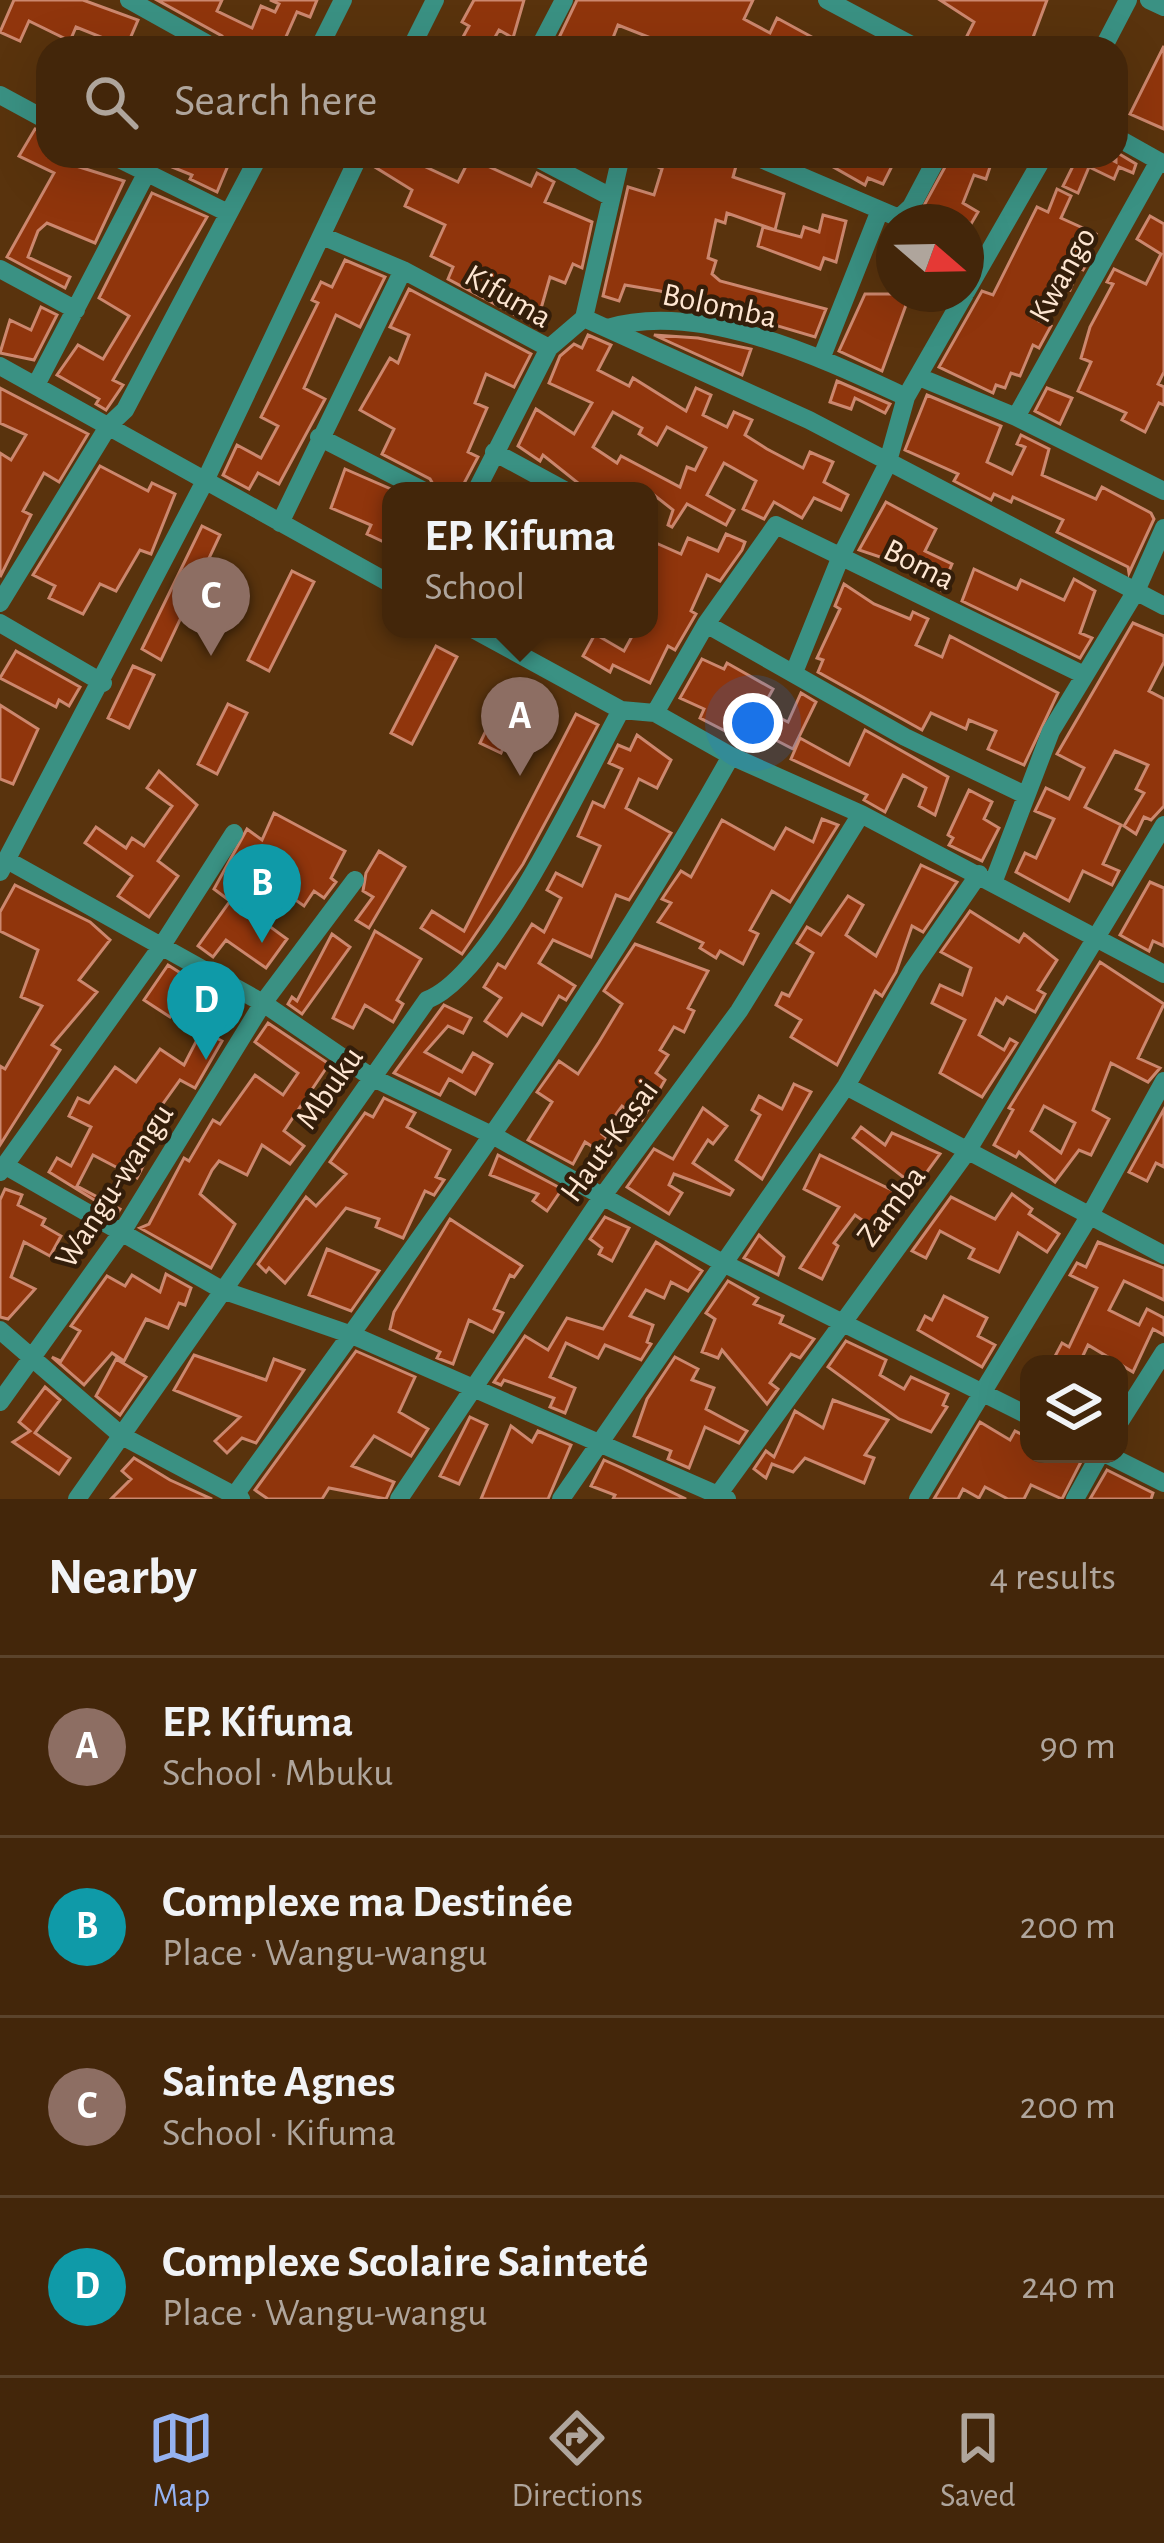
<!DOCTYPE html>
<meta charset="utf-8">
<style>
:root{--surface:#43260a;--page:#4a2e13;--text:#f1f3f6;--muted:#afa59c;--line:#5b432b;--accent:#95b2f1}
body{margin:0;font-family:"Alegreya Sans",sans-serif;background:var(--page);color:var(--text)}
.controls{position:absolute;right:36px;bottom:36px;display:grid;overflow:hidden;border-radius:24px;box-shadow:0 12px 48px #0002}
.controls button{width:108px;height:108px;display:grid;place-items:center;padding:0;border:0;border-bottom:3px solid var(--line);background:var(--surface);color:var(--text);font:60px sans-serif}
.compass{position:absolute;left:876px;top:204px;width:108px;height:108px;border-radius:50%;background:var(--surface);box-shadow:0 12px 48px #0002;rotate:110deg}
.you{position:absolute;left:753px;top:723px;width:42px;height:42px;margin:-30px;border:9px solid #fff;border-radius:50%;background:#1a73e8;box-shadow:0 0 0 18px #1a73e833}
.badge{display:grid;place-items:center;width:78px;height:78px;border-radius:50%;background:var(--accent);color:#fff;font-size:39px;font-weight:700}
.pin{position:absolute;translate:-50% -99px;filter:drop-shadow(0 3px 6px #0008)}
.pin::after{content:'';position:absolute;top:63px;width:42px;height:36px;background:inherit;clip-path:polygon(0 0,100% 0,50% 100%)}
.popup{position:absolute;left:382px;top:482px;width:276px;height:156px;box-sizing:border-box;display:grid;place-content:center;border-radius:24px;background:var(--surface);filter:drop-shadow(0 3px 9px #0005);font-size:39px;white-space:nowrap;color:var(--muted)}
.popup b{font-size:45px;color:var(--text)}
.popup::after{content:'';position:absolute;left:50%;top:100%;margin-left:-24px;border:24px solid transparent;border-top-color:var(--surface)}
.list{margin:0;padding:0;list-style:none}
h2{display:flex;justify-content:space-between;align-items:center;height:156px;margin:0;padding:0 48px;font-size:51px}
h2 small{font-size:39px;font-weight:400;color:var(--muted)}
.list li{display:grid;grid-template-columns:78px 1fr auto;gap:36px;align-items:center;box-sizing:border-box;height:180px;padding:0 48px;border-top:3px solid var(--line)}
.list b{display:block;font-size:45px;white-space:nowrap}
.list p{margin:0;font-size:39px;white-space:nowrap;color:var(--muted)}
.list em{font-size:39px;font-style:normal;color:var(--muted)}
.icon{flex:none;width:66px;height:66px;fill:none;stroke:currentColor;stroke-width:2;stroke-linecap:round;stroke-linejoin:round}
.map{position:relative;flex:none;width:1164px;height:1499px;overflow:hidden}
.search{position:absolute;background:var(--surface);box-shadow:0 12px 48px #0002;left:36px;right:36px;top:36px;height:132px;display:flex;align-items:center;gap:30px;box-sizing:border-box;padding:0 42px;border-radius:36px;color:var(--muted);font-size:45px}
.sheet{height:876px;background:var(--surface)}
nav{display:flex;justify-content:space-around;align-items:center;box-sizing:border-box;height:168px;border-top:3px solid var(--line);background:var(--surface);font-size:33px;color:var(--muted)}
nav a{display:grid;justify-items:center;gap:6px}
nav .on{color:var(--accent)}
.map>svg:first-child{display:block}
.building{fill:#90350c;stroke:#cc876e;stroke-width:3;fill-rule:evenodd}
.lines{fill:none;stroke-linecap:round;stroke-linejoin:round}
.street{stroke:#3a9183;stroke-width:18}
.labels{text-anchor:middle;stroke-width:9;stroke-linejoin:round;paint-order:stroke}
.street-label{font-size:33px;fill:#fee6d2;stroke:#341e0a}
</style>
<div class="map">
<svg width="1164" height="1499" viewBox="0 0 1164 1499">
<rect width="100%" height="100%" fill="#59330d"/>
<path class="building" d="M14,0h69l55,20 -12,28h-18l3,-7 -35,-14 -6,14 -41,-20 -9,20 -20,-9z
M157,0h65l-5,11 35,17 9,-22 14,6 4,-8 -9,-4h47l-7,17 -13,-5 -16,36h-50l-9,-12z
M474,0h50l-11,38 -14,-8 -10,18h-32l12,-22 -7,-4z
M577,0h176l-9,19 26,14 7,-15 55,30h-156l-58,-23 -9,23h-55z
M940,0h107l-18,48h-68l13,-26z
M1164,46v83l-34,-15z
M35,129l13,5v22h31l-3,10 48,15 -29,62 -48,-20 -9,8 -10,26 42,20 -5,11 -58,-31 47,-84 -35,-17z
M1116,152l20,12 -3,9 -14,-6 -5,12 -25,-12 -11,26 -15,-7 13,-26 -9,-4h37l12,6z
M145,156h87l-15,36 -27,-13 2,-4z
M372,156h59l-5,11 32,15 12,-24 61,28 6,-13 17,9 -9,20 47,20 -10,46 -9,-4 -8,19 -15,-6 -14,49 -88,-47 5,-12 -22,-11 14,-31 -40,-19 7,-16 -42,-26z
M634,156h57l45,10 -3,11 51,17 -9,36 -48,-17 -2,10 -9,-3 -8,38 8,3 -4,13 8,7 106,28 -11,28 -155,-46 -35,-6 -6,16 -16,-5 25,-109 26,8 8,-26z
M814,156h83l-14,28 -15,-6 -3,7z
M951,156h19l20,11 -4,12 -12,-4 -11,28 15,9 -7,12 -16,-10 -4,8h-36z
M1057,189l14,7 -10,22 35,16 -11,22 5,2 -7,12 -5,-2 -8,22 -19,-7 -12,38 12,5 -12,22 -6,-3 -13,31 -9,-3 -6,15 -9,-3 -3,8 -54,-26 43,-76 11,4 44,-88 11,5z
M152,193l55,24 -94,163 10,5 -17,25 -10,-6 3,-5 -42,-24 21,-30 25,14 26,-43 -30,-18z
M823,215l23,6 -10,41 -12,-4 -4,11 -62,-23 5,-19 38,10 3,-10 15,5z
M1150,216l14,8v148l-6,12 6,3v18l-5,-2 -14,29 -23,-12 4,-7 -48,-22 13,-29 -10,-4 9,-31 23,-43 -6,-2 7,-13 32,15 15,-30 -24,-15z
M345,260l40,17 -25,50 -24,-12 -32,73 21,11 -46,85 -21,-11 -9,16 -26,-14 14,-30 24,13 17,-32 -17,-9 57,-114 -6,-3 9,-18 11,5z
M409,289l122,65 -17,33 -28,-13 -11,29 12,5 -19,44 10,5 -18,34h-23l-7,-12 -48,-25 12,-25 -34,-19 30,-52 8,5 11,-28 -19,-8z
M865,294h45l-28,77 -43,-20z
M41,307l16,8 -23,45 -34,-7 10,-33 21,10z
M588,335l23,10 -13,25 31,16 4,-8 53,33 10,-23 15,7 -8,20 24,12 7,-15 18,8 -7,15 22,14 36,19 7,-16 23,10 -9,20 24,13 -7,15 -27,-12 -12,20 -28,-16 -10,17 -21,-10 13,-28 -32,-18 -17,32 27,15 -8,15 -39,-21 -15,23 -4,-2 5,-15 -24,-19 -12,-6 -4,6h-45l-45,-36 -3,6 -22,-15 18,-37 38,25 18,-31 -43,-20 11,-27 14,-12 8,4zM613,412l29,16 -3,6 18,11 10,-18 39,21 -11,22 -8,-3 -7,20 -59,-31 -4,7 -24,-16z
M654,335l44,3 53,11 -9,26z
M837,381l53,23 -5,9 -30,-15 -4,11 -21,-7z
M0,388l88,46 -29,48 -15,-9 -21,38 8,4 -31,62v-124l11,7 15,-25 -26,-12z
M1047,388l25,10 -12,26 -25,-13z
M927,395l74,31 -14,36 25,12 13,-27 -8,-3 4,-9 28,14 -7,26 54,24 6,-12 49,26 3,6 -25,54 -1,-6 -71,-35 6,-12 -50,-23 -2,5 -17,-8 -3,6 -37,-19 4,-7 -53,-24z
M100,466l48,25 4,-8 23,11 -24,60 -11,-4 -24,41 -16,-7 -17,30 -34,-16 6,-12 -22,-11z
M345,469l48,21 -2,37 -7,15 -17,-8 4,-9 -40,-17z
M886,502l50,27 -11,22 27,13 -11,26 -55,-37 -3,5 -24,-8z
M202,526l18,9 -59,125 -19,-11z
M726,534l19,8 -3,8 -22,31 -13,-6 -16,36 5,3 -21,36 -7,-4 -18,37 -37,-18 -3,7 -27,-16 12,-22 29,17 12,-22h13v-89l32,14 7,-16 30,13z
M974,569l43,20 4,-9 43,20 10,-21 21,12 -15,42 12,5 -12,20 -118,-57z
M292,571l22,11 -45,89 -21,-11z
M844,584l30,20 36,15 3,-7 15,7 -12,26 26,12 8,-21 108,57 -34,72 -36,-16 8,-18 -27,-11 -3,9 -35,-16 -9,17 -104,-58 5,-12 -6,-2 23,-49 -5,-3z
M1133,623l31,13v26l-15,29 15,8v107l-13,14 -7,-3 -8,17 -12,-8 20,-33 -8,-4 12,-24 -33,-14 -30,56 36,18 -18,39 16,7 -7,14 -29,-14 -14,30 -53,-29 9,-19 11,5 18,-39 -19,-8 11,-23 23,11 15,-31 -27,-14z
M436,646l21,11 -45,87 -21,-11z
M16,651l64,36 -11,19 -10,-6 -3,7 -56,-29z
M702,659l22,10 3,-6 46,26 -11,20 26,13 13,-29 15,9 -23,47 -27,-14 -6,14 -60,-31 4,-9 -24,-11z
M133,666l21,9 -25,53 -21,-10z
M509,682l21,10 -29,61 -21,-10z
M228,704l19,9 -30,61 -19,-10z
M0,705l38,24 -25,55 -13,-5z
M576,714l22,11 -75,139 -61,90 -41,-26 11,-17 32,20z
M865,730l83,47 -13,38 -16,-9 7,-18 -23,-13 -18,37 -21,-12 3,-5 -76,-36 9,-21 49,27z
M637,735l34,25 -14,28 -18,-9 -13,29 45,25 -42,67 -13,-5 -25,62 -38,-17 -14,23 36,23 -9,14 -7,-4 -17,29 -20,-11 -15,22 -22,-15 16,-23 -17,-11 14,-23 7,4 27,-44 12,8 17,-34 -14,-8 9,-17 26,13 18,-40 -22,-10 15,-34 11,5 18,-38 -13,-6 9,-18 12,5z
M159,771l38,34 -39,56 20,15 -29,41 -31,-21 14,-20 -47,-33 11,-16 30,21 6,-10 12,8 28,-40 -25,-18z
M969,790l23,12 -8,17 15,9 -17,33 -33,-16 4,-7 -5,-3z
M274,813l71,38 -14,27 5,4 -12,16 -10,-7 -10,15 -14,-10 -21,30 18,13 -21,29 -40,-28 -13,17 -15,-11 32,-45 -16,-12 33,-60 15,11z
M822,819l16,6 -48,77 -18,-11 -22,39 8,4 -15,30 -23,-13 -4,7 -16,-10 3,-5 -45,-21 13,-19 -9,-4 8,-12 11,-16 10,6 31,-57 52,29 12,-21 27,14z
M379,851l26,16 -36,61 -13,-8 17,-23 -10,-6 3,-18z
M921,865l36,17 -34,50 -11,-6 -16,46 -14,24 -7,-5 -38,74 -46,-28 10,-17 -25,-15 6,-12 7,3 24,-43 -16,-10 10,-16 14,8 27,-39 15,9 -17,30 30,21z
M1150,882l14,6v58l-11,-5 -4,10 -29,-16z
M15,885l75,37 20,18 -31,40 18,12 -45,53 8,5 -60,95v-79l5,3 37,-63 -21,-9 17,-47 -38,-19v-19z
M970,911l49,31 5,-8 33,26 -19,30 7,4 -10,18 -28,-15 -4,7 -7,-5 -17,36 25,15 6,-11 7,4 -35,54 -42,-24 25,-53 -33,-17 8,-18 22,10 9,-27 -30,-16z
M375,931l46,28 -24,41 6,4 -10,18 -28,-17 -12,23 -20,-10z
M332,934l18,13 -48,67 -14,-10 4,-7 5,4z
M635,944l73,27 -20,37 6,3 -10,21 -10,-5 -14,23 8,5 -12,18 9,7 -23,40 -20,-14 -20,28 5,4 -8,13 -14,-9 -12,22 -45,-24 24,-38 -15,-10 22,-31 19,13 21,-32 23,-38 -18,-13z
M1100,962l64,42 -26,54 22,10 -12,14 -37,-19 -18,47 16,9 -18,36 -12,-5 -24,32 -36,-30 -3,5 -22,-12 19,-35 -4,-2zM1044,1106l31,17 -14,30 -30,-22z
M168,965l25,16 -6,9 30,18 -11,18 -30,-18 -6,9 -26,-17z
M444,1005l27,13 -8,15 -15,-7 -23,26 37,20 11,-19 19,11 -17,30 -26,-15 -9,16 -46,-22z
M268,1023l61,41 -45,67 20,15 -14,18 -28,-19 -15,30 -28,-14 -7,9 -12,24 35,30 -24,44 -71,-40 9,-4 35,-66 5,3 24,-41 7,4 35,-49 28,20 15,-22 -43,-31z
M202,1030l20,11 -27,47 -15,-8 -28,39 -15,36 9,5 -9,18 -44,-23 -16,31 43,23 -3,5 -68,-42 8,-14 14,8 20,-39 -22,-11 9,-18 11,5 26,-36 21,15 24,-33 24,16z
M794,1084l17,8 -49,87 -26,-19 24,-45 -8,-5 7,-14 23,13z
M384,1098l31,15 -8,14 43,23 -14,27 8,3 -10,15 -9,-4 -22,47 -27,-11 3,-8 -33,-11 -61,75 -16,-15 -3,4 -8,-8 48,-67 10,9 30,-32 -16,-12 35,-49 8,4z
M703,1108l24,18 -14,18 -5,-4 -15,23 40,27 -3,5 -56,-21 -5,11 13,8 -13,21 -42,-27 27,-38 19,10z
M1164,1109v58l-8,-4 -9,18 -18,-9z
M861,1127l24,18 7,-12 48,21 -24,33 -63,-49z
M498,1155l64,34 -15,22 -14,-10 5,-7 -48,-19z
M820,1155l88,43 -26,36 -27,-19 -21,28 4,3 -16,33 -22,-11 39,-61 -35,-18z
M5,1189l17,6 -4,10 27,14 -3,6 19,11 -11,20 -26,-14 -13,35 24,12 -27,30 -8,-2v-117z
M1012,1194l20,15 -3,5 30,20 -12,18 -29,-19 -19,39 -30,-14 5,-9 -34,-18 -14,27 -14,-7 39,-54 44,22z
M605,1217l24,11 -17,33 -13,-7 3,-6 -12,-9z
M450,1219l72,47 -8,11 -4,-2 -16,34 9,4 -10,19 -24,-12 -16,44 -16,-6 3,-6 -50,-23 4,-17z
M759,1235l25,22 -6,18 -34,-17z
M656,1242l46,29 -14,20 -17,-9 -7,16 -18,-8 -16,26 23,9 -6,17 4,2 -10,16 -36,-15 -7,13 -32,-15 -16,34 25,11 -10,25 -15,-6 4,-9 -50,-18 -3,5 -7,-3 31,-46 23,14 19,-32 36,11z
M1098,1242l66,26v32l-40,-19 -15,29 30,15 8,-16 17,9v17l-11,-6 -20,43 -45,-27 -9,19 -26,-4 9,-17 7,4 28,-59 -27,-13 7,-12 9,4z
M327,1249l52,22 -28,40 -42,-16z
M166,1274l25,14 -6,17 -6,-2 -11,25 -22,-9 -22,42 -12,-8 -28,32 -32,-28 9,4 19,-30 -9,-5 36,-50 18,10 7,-11 28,17z
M728,1281l30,17 -4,6 29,12 -3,7 34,16 -14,19 -9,-4 -21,29 8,6 -11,15 -45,-54 -4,8 -16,-6 13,-33 -9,-6z
M944,1296l43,22 -9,18 17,9 -13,22 -64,-37 7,-14 7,4z
M846,1341l40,19 -6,15 24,14 7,-12 37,17 -5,11 4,2 -16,25 -32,-13 -71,-52z
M356,1351l59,26 -16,35 29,17 -17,27 -37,-20 -22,30 42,16 -8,17 -57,-11 -7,11h-54l-13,-9z
M194,1355l72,25 8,-21 30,11 -48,73 -14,-5 -15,15 -12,-12 25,-24 -66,-27z
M675,1357l23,12 -6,11 22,8 -8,21 41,22 -8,12 -34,-16 -16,41 -21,-9 3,-8 -37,-15 13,-37z
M116,1359l30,18 -26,38 -24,-19z
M45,1387l15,13 -25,33 35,25 -11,16 -46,-32 17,-11 -11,-9z
M833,1400l55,20 -23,35 9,3 -10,25 -59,-25 -12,14 -21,-8 -6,14 -12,-9 12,-18 8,6 21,-46 28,17z
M470,1417l17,8 -28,59 -19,-8z
M980,1422l30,18 5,-9 14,7v16h56l-23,45 -31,-14 -7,14h-16l-23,-12 -6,11 -16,-9 -5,10h-24z
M511,1426l21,16 6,-11 33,14 -23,54h-67z
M134,1458l36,22 42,19h-101l20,-20 -9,-8z
M604,1460l18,8 64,31h-73l2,-4 -24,-9z
M1107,1470l46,23 -2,6h-61z"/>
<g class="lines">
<path class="street" d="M129,0l86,48
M827,0l90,48
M1149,0l15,7
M319,48l24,-48
M411,48l24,-48
M539,48l25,-48
M1103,48l25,-48
M0,95l48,26
M1116,137l48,27
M113,156l113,56
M533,156l78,41
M754,156l145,62 12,-11 27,-51
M322,236l81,34 146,78
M0,269l76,41
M966,292l78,-136
M584,318l225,102 355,186
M607,328c93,-28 215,30 299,69
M821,359l59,-149
M0,366l391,218
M919,377l97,40 148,74
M36,385l110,-211
M1016,417l143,-256
M319,437l105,54
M494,452l72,39
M476,491l73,-143 35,-30 37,-162
M280,523l123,-253
M0,603l109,-178 16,-15 134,-254
M0,623l103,60
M706,624l199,113 118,57
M473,629l148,81 34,3 76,43 130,58 303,160
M795,670l46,-114 46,-91 19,-68 59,-103
M655,713l51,-89 70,-99 308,150
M7,860l256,143 108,74 123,59 227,126 308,154
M0,872l205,-391 154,-325
M993,883l58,-152 85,-140 28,-63
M846,1086l318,169
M4,1165l218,125 130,45 375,164
M0,1172l161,-225 73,-114
M0,1330l122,106 119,63
M0,1402l122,-170 141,-229 92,-123
M1119,1423l45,-71
M1106,1454l58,29
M77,1499l350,-499c66,-25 157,-223 194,-290
M232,1499c175,-242 353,-482 499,-743
M399,1499l203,-302 137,-186 122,-197
M561,1499l285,-413 66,-115 67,-97
M715,1499l251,-346 198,-328
M918,1499l172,-284 74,-134
M1075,1499l25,-45"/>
</g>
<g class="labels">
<g class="street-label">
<text transform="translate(1061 274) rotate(-61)" y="12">Kwango</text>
<text transform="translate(509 295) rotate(30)" y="12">Kifuma</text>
<text transform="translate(720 304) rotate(12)" y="12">Bolomba</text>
<text transform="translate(920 563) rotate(27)" y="12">Boma</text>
<text transform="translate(328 1087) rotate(-55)" y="12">Mbuku</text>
<text transform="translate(608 1140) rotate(-54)" y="12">Haut-Kasai</text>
<text transform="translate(113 1185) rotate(-57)" y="12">Wangu-wangu</text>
<text transform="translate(890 1205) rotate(-53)" y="12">Zamba</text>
</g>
</g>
</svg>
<div class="controls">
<button><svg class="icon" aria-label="layers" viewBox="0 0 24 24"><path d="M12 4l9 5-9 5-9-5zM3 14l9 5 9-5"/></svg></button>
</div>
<svg class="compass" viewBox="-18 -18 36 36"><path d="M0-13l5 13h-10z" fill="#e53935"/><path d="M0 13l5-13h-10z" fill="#afa59c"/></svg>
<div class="you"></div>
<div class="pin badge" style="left:520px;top:776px;background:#8d6e63">A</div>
<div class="popup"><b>EP. Kifuma</b>School</div>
<div class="pin badge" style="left:262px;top:943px;background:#0f9aa8">B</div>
<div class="pin badge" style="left:211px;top:656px;background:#8d6e63">C</div>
<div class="pin badge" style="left:206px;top:1060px;background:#0f9aa8">D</div>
<div class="search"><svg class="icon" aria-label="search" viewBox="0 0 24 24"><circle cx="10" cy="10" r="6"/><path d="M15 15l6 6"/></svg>Search here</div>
</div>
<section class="sheet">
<h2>Nearby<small>4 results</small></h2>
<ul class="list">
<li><span class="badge" style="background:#8d6e63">A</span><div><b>EP. Kifuma</b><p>School · Mbuku</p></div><em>90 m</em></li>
<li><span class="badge" style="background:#0f9aa8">B</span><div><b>Complexe ma Destinée</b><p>Place · Wangu-wangu</p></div><em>200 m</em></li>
<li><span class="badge" style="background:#8d6e63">C</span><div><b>Sainte Agnes</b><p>School · Kifuma</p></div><em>200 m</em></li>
<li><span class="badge" style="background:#0f9aa8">D</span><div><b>Complexe Scolaire Sainteté</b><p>Place · Wangu-wangu</p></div><em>240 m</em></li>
</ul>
</section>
<nav>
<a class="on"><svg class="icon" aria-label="map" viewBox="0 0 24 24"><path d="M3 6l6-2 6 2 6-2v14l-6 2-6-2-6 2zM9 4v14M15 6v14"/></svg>Map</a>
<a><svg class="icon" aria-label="directions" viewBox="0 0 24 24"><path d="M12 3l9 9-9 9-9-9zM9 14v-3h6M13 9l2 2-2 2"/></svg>Directions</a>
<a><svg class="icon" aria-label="saved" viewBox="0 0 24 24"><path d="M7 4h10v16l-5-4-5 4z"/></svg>Saved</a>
</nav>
